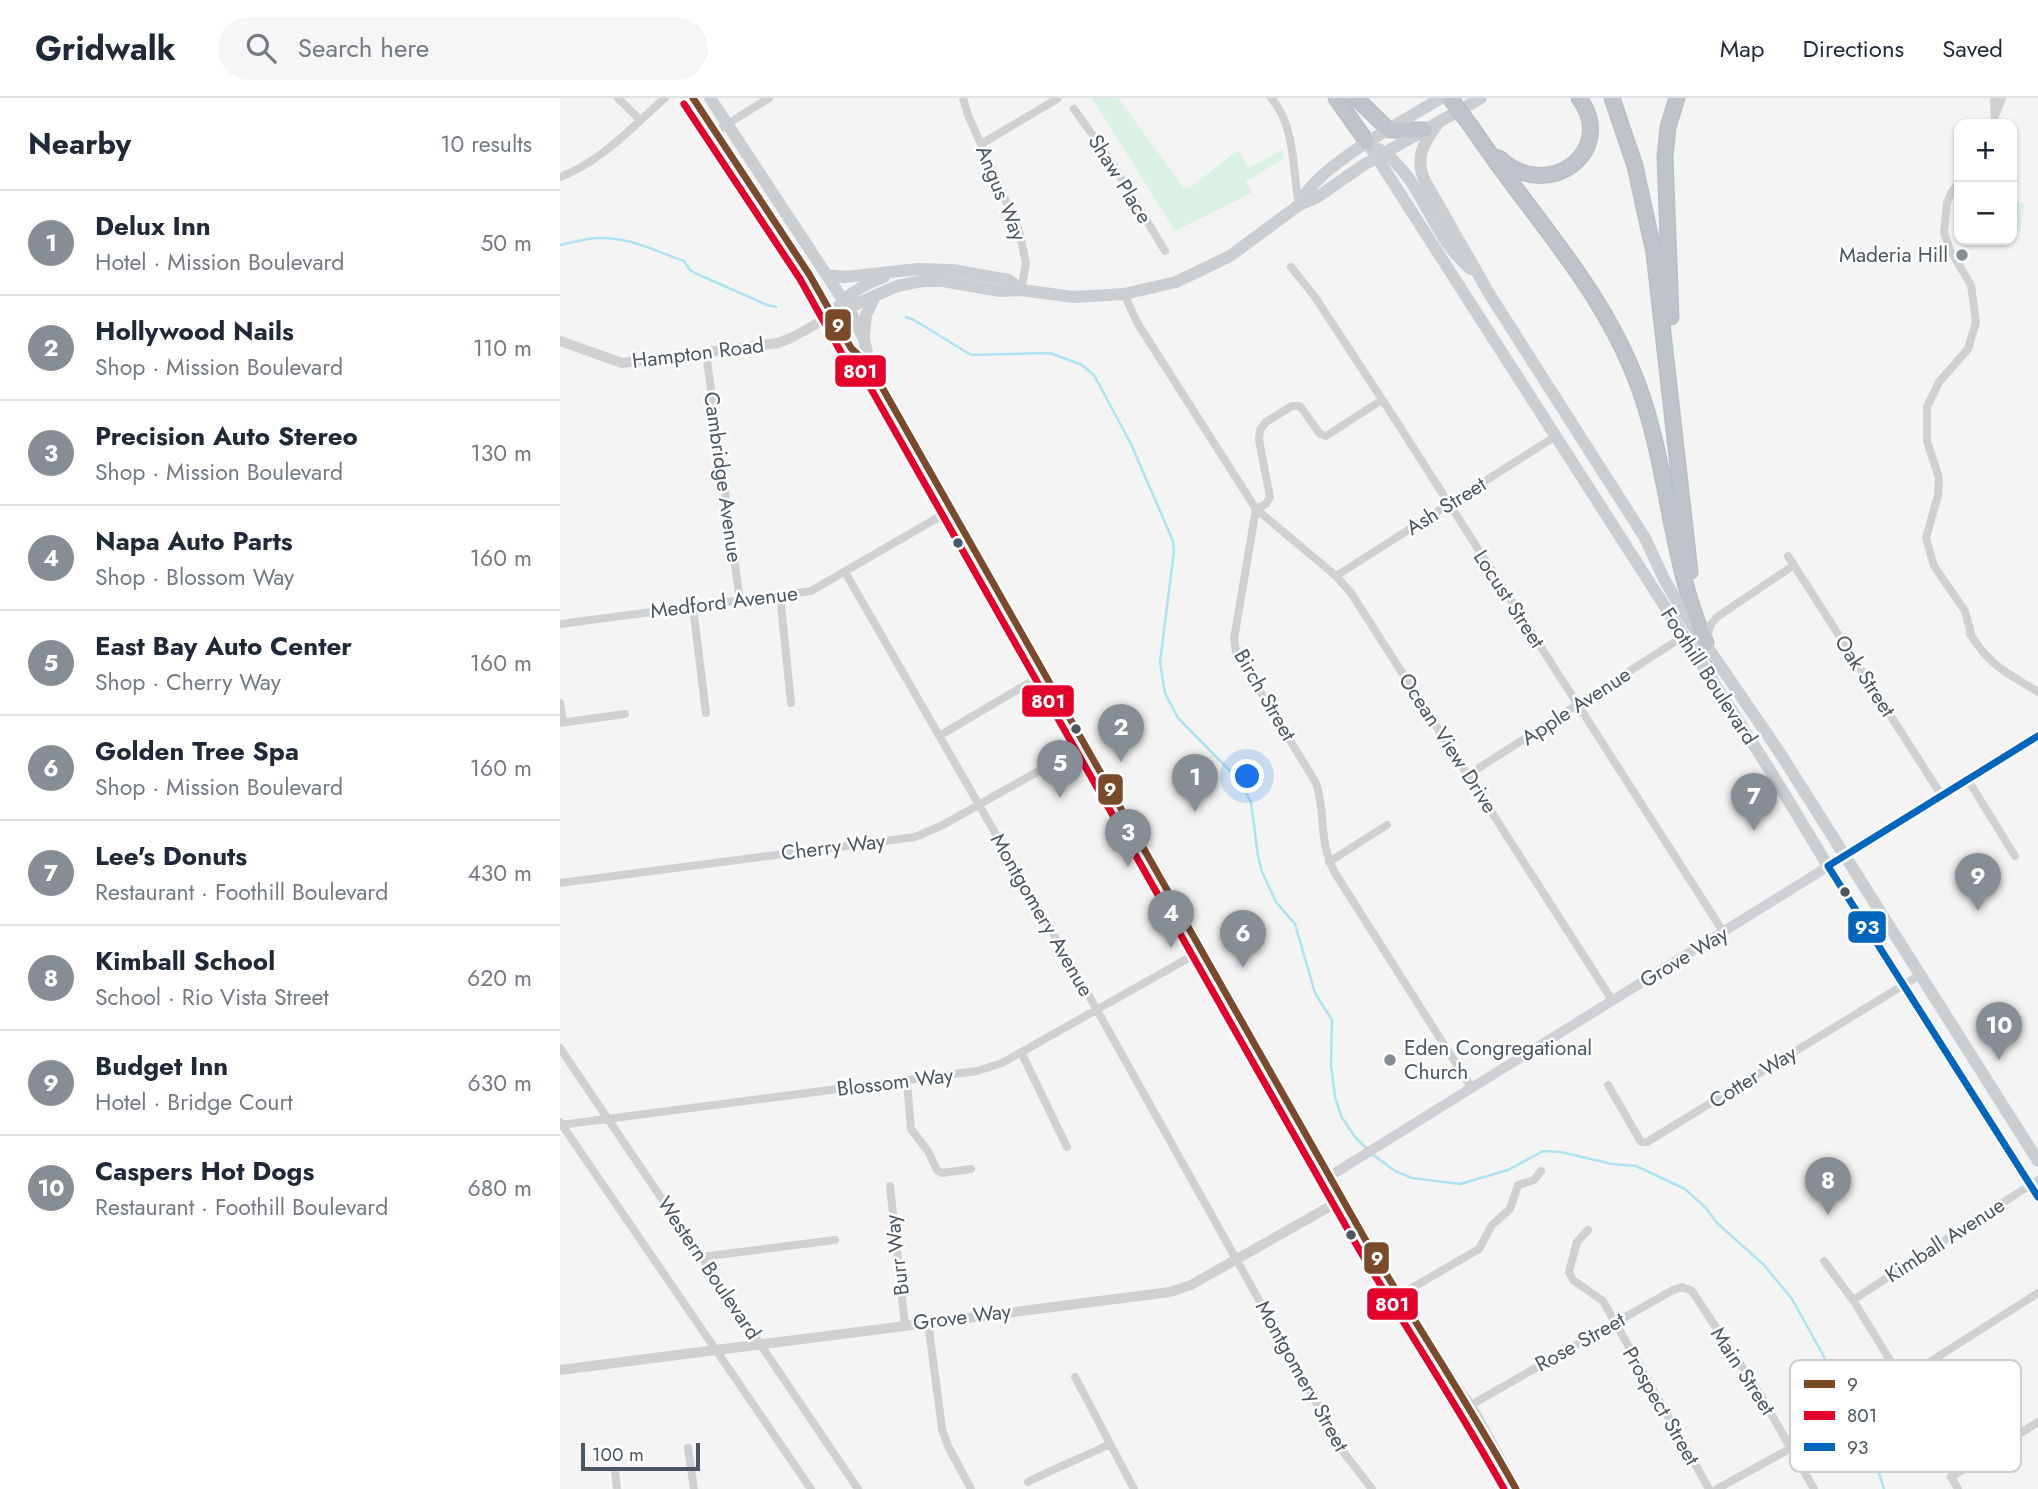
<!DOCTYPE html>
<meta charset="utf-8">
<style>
:root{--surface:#fff;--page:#f6f6f7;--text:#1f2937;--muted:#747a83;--line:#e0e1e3;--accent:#868d94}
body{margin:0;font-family:Jost,sans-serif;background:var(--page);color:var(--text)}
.controls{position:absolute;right:21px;top:21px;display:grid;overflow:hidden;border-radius:14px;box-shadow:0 2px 5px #0004}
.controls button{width:63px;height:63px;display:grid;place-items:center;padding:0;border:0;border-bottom:2px solid var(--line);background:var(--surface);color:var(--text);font:35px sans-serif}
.scale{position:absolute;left:21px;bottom:18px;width:119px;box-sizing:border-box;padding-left:7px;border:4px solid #4a5661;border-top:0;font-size:19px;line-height:24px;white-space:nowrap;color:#4a5661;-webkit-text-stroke:5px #fff;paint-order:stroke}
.you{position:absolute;left:688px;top:679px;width:24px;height:24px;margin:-18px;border:5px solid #fff;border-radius:50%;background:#1a73e8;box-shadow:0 0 0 10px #1a73e833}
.badge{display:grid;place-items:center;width:46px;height:46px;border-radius:50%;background:var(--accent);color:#fff;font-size:23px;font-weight:700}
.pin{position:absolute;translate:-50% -58px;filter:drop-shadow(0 2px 4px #0008)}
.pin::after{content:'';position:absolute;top:37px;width:24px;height:21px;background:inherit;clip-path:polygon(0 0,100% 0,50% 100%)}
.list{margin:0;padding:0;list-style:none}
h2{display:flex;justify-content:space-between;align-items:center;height:91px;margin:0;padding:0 28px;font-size:30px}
h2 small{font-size:23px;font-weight:400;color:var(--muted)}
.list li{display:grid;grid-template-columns:46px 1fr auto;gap:21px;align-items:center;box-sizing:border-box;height:105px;padding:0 28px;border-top:2px solid var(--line)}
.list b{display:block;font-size:26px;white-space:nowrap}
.list p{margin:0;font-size:23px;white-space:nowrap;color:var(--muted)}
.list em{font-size:23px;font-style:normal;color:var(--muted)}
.icon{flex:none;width:38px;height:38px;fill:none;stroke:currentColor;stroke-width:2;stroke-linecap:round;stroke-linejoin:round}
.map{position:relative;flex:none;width:1478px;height:1391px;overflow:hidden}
header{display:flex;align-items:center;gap:42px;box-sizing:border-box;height:98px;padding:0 35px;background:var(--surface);border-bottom:2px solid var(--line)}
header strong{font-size:33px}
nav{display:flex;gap:38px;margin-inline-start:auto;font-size:24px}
.search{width:490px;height:63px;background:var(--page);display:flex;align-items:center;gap:18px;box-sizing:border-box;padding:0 24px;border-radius:38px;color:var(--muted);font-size:26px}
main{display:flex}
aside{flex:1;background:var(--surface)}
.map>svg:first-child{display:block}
.green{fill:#d9f2e3}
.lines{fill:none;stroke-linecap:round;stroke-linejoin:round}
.stream{stroke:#aee2f0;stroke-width:2.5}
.motorway-casing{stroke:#b9bec3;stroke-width:17}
.minor{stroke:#ced0d2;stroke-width:8}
.tertiary{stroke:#ced0d2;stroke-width:10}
.secondary{stroke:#ced0d4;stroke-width:10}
.primary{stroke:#caced1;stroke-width:12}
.motorway{stroke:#bec4c9;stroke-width:14}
.motorway-bridge-casing{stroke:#b9bec3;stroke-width:17;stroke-linecap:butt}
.motorway-bridge{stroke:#bec4c9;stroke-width:14}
.bus-1-casing{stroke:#fff;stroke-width:12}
.bus-2-casing{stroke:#fff;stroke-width:12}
.bus-3-casing{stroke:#fff;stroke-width:12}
.bus-1{stroke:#7a4b2a;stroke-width:7}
.bus-2{stroke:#e4002b;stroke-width:7}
.bus-3{stroke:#0065bd;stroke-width:7}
.poi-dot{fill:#868d94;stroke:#fff;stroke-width:2.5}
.bus-dot{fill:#4a5661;stroke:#fff;stroke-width:2.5}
.labels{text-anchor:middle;stroke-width:5;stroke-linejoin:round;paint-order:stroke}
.street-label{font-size:21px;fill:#4a5661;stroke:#fff}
.poi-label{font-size:21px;fill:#4a5661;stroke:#fff;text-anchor:end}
.key{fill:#fff;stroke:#c9ccd0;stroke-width:2}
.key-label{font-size:19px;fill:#4a5661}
.line-badge{stroke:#fff;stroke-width:2.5}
.badge-label{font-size:19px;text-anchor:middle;font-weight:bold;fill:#fff}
</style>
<header>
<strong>Gridwalk</strong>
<div class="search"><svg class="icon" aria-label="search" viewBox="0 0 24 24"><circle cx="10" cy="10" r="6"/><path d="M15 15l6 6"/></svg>Search here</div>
<nav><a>Map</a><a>Directions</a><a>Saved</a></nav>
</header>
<main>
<aside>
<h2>Nearby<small>10 results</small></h2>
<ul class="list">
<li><span class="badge">1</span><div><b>Delux Inn</b><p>Hotel · Mission Boulevard</p></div><em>50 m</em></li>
<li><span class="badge">2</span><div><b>Hollywood Nails</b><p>Shop · Mission Boulevard</p></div><em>110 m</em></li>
<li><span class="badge">3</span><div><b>Precision Auto Stereo</b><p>Shop · Mission Boulevard</p></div><em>130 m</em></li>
<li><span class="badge">4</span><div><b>Napa Auto Parts</b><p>Shop · Blossom Way</p></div><em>160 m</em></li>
<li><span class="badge">5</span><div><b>East Bay Auto Center</b><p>Shop · Cherry Way</p></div><em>160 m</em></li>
<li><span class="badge">6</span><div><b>Golden Tree Spa</b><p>Shop · Mission Boulevard</p></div><em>160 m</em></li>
<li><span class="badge">7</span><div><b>Lee's Donuts</b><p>Restaurant · Foothill Boulevard</p></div><em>430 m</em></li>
<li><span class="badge">8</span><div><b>Kimball School</b><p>School · Rio Vista Street</p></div><em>620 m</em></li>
<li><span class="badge">9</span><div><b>Budget Inn</b><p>Hotel · Bridge Court</p></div><em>630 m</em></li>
<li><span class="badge">10</span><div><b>Caspers Hot Dogs</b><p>Restaurant · Foothill Boulevard</p></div><em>680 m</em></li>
</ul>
</aside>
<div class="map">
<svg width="1478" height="1391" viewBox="0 0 1478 1391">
<rect width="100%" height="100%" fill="#f4f4f4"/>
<path class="green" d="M532,0h26l66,90 7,-1 47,-37 11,18 34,-18 1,8 -38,24 6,11 -77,38z
M1452,103l13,2 -5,28 -8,-1z"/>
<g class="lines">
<path class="stream" d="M0,147c12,-2 26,-7 38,-7 32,-1 57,13 86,23l6,9 5,3 72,32 9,2
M346,219l8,3 57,35 79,-2 32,12 12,10 37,69 42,97 1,10 -14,111 5,31 13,25 61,62 12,22 7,54 4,16 14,30 19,22 20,69 17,27 -1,45 4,32 6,19 14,21 13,13
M812,1056l23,17 17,7 48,6 48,-14 35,-19 18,1 51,12 24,2 49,23 21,19 11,15 47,42 28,34 30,54 29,66 22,35 11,35"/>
<defs>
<path id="motorway" d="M776,0l31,44
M796,0l33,32h36
M1052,0l23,68 19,87 36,319
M913,31c56,84 128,157 164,253 32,84 32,178 69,261
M939,60c50,46 119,-8 80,-60
M1111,219l-6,-160 3,-30 9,-29"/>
</defs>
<use href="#motorway" class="motorway-casing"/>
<path class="minor" d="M58,0l22,22
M403,0l5,17 51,116 7,32 -5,27
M711,0c25,28 21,71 28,107
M1434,0l1,26
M514,11l35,49 56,93
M1436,16l6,-16
M155,34l54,-34
M421,46l76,-45
M0,79c42,-16 72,-50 105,-79
M1399,85l-8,10 -4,10 -3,30 6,17 21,35 5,37 -8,27 -29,33 -12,25v34l12,37 -1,17 -12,43 8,28 31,45 7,26
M731,169l24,30 76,116 333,520
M564,196l14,30 118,185 80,67 15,17 261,407
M146,255l34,248
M696,411l-22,130 2,13 80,131c11,32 1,56 19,90l136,214
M696,411l10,-5 4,-7 -11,-57 1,-10 6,-8 26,-16h8l20,28 6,2 56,-36
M1228,458l154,240
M285,474l252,438 248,444 27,35
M776,478l220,-140
M220,497l11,108
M133,509l13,106
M0,526l251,-33 140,-81
M1410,536c21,33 36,38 68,58
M1146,542l5,-16 6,-7 77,-52
M0,605l3,19
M0,625l65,-9
M379,638l105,-62
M908,677l216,-139
M1408,682l47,76
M769,764l58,-37
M0,785l355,-46 26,-11 144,-81
M0,950l298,441
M461,954l46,95
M347,984l4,47 17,22 9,19 5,3 29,-4
M1048,987l33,57h6l273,-167
M0,1024l251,367
M0,1027l417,-54 25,-8 199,-112
M330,1088l15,139
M1028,1132l-11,12 -8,30 4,8 30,21 106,188
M141,1159l134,-17
M1264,1163l29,39 77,125
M838,1198l81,-47 13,-24 18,-16 8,-24 16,-5 7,-9
M1293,1202l185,-120
M368,1224l14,107 6,17 23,43
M515,1279l59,112
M1343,1281l135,-86
M909,1308l204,-116 9,-3 10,4 69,105 53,93
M128,1350l6,41
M55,1373l2,18
M468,1384c27,-14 54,-24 82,-38
M1157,1391l74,-41
M1398,1391l-7,-12 87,-55"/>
<path class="tertiary" d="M0,243l62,22 156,-20 15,-6 39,-22
M0,1272l610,-78 21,-7 152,-86"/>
<path class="secondary" d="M770,1078l708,-440"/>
<path class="primary" d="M133,0l116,176 42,74 19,17
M150,0l139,211 15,30 6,27 499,880 73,120 32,47 42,76
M879,24c-15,20 -26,36 -13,61l64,112 155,243 20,43 19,32 94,137 260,411
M807,44l406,633 55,91 210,331
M819,51c44,28 52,89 92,120
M739,107c17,-40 104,-83 142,-107
M267,177l18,2 73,-8 34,1 57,10 12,10
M278,209c10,-14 30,-24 46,-30
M272,217l65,-29 25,-5h21l57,10 21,-1 53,7 50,-3 52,-12 54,-26 69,-51 17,-7 49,-34 116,-66
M304,237l2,-20 9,-19"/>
<use href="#motorway" class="motorway"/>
<defs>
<path id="motorway-bridge" d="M890,0l23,31"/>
</defs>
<use href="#motorway-bridge" class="motorway-bridge-casing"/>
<use href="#motorway-bridge" class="motorway-bridge"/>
<defs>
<path id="bus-1" d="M133,0l116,176 42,74 19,18 499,880c49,81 101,160 147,243"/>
<path id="bus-2" d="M124,6l116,175 42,75 20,19 498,878c48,80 99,157 144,238"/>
<path id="bus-3" d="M1478,638l-210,130 210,331"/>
</defs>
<use href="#bus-1" class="bus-1-casing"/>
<use href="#bus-2" class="bus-2-casing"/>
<use href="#bus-3" class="bus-3-casing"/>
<use href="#bus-1" class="bus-1"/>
<use href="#bus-2" class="bus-2"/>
<use href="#bus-3" class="bus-3"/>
</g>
<g class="poi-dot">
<circle cx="1402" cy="157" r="7"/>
<circle cx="830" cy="962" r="7"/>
</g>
<g class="bus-dot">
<circle cx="398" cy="445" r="6"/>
<circle cx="516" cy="631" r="6"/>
<circle cx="1285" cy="794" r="6"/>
<circle cx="791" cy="1137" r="6"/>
</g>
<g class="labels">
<g class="street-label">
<text transform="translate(560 81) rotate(58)" y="7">Shaw Place</text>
<text transform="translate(441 95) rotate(68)" y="7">Angus Way</text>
<text transform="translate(138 255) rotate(-7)" y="7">Hampton Road</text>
<text transform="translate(163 379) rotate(82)" y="7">Cambridge Avenue</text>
<text transform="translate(886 408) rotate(-32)" y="7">Ash Street</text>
<text transform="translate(949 501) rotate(57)" y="7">Locust Street</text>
<text transform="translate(164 504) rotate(-7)" y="7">Medford Avenue</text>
<text transform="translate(1149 578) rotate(57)" y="7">Foothill Boulevard</text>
<text transform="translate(1305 578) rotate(57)" y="7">Oak Street</text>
<text transform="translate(705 597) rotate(60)" y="7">Birch Street</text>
<text transform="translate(1016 608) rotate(-33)" y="7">Apple Avenue</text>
<text transform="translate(888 645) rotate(57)" y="7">Ocean View Drive</text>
<text transform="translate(273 749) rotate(-7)" y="7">Cherry Way</text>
<text transform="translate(482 817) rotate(60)" y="7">Montgomery Avenue</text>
<text transform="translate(1124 859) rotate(-31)" y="7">Grove Way</text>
<text transform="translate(1193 979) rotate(-32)" y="7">Cotter Way</text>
<text transform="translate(335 984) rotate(-7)" y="7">Blossom Way</text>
<text transform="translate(1385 1142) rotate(-33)" y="7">Kimball Avenue</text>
<text transform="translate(337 1157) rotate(-97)" y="7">Burr Way</text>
<text transform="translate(149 1170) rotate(56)" y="7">Western Boulevard</text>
<text transform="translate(402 1219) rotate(-7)" y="7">Grove Way</text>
<text transform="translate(1020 1244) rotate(-29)" y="7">Rose Street</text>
<text transform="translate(1183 1273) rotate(57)" y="7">Main Street</text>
<text transform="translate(742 1278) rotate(61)" y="7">Montgomery Street</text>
<text transform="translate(1101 1308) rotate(60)" y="7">Prospect Street</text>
</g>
<g class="poi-label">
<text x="1388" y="164">Maderia Hill</text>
<text x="844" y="957" text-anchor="start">Eden Congregational<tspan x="844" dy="24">Church</tspan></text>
</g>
</g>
<rect x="1230" y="1262" width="231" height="112" rx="10" class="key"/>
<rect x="1244" y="1282" width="31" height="8" fill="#7a4b2a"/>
<rect x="1244" y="1313" width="31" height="9" fill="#e4002b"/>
<rect x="1244" y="1345" width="31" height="8" fill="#0065bd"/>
<g class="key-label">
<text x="1287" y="1293">9</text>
<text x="1287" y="1324">801</text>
<text x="1287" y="1356">93</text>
</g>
<g class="line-badge">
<rect x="264" y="210" width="28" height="34" rx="7" fill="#7a4b2a"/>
<rect x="274" y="256" width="53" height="34" rx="7" fill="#e4002b"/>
<rect x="461" y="586" width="54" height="34" rx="7" fill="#e4002b"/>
<rect x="537" y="675" width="27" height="33" rx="7" fill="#7a4b2a"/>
<rect x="1287" y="812" width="40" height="34" rx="7" fill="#0065bd"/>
<rect x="803" y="1143" width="27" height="34" rx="7" fill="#7a4b2a"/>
<rect x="806" y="1189" width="53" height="34" rx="7" fill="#e4002b"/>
</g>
<g class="badge-label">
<text x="278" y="234">9</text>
<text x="300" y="280">801</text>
<text x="488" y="610">801</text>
<text x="550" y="698">9</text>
<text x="1307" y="836">93</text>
<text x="817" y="1167">9</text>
<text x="832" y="1213">801</text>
</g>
</svg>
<div class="controls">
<button>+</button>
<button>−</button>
</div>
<div class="scale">100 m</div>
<div class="you"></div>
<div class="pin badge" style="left:635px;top:714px">1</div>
<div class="pin badge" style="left:561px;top:664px">2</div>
<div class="pin badge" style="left:568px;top:769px">3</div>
<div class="pin badge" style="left:611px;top:850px">4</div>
<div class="pin badge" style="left:500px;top:700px">5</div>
<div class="pin badge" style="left:683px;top:870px">6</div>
<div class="pin badge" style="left:1194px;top:733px">7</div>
<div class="pin badge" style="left:1268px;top:1117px">8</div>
<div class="pin badge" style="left:1418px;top:813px">9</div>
<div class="pin badge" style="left:1439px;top:962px">10</div>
</div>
</main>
